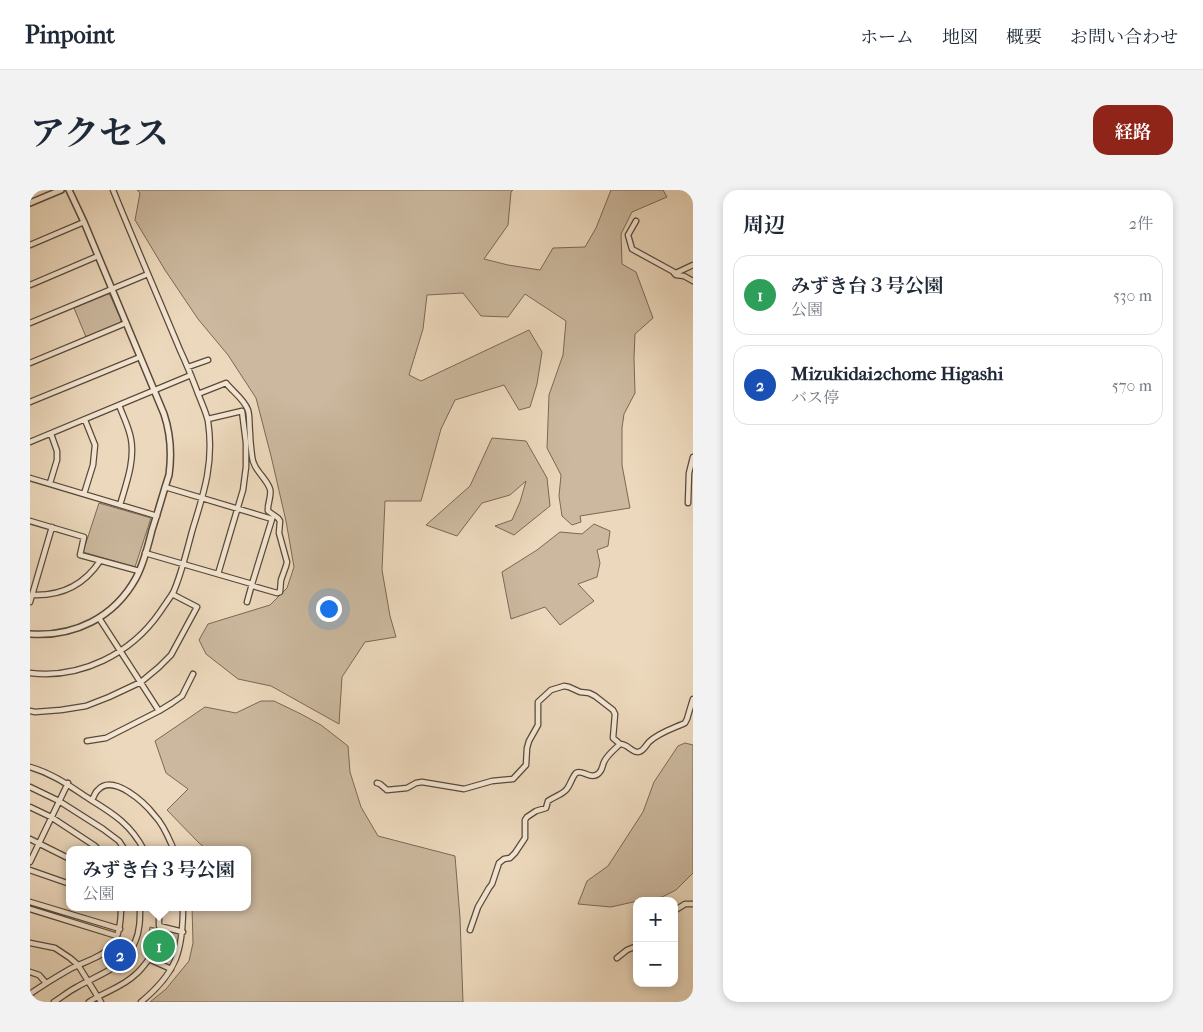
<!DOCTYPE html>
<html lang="ja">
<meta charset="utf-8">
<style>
:root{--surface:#fff;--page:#f2f2f3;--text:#1f2937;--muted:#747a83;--line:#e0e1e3;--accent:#8f2418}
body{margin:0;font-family:"IM FELL French Canon","Noto Serif JP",serif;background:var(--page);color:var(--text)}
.controls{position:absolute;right:15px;bottom:15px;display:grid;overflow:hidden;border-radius:10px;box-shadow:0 2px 8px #0003}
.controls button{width:45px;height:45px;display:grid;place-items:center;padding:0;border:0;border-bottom:1px solid var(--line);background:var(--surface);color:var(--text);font:25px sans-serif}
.you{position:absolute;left:298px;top:418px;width:18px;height:18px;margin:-12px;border:4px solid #fff;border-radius:50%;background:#1a73e8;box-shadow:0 0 0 8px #1a73e833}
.badge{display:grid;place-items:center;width:32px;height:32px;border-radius:50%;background:var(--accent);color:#fff;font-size:16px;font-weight:700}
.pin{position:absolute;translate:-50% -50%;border:2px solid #fff;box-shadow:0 1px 5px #0006}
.popup{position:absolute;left:36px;top:656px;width:185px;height:65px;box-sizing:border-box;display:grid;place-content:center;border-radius:10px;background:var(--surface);filter:drop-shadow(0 1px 4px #0005);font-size:16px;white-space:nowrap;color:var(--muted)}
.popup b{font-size:19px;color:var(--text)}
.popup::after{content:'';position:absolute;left:50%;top:100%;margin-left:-10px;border:10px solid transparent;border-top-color:var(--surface)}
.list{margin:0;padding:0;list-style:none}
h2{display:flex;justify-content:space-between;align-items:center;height:65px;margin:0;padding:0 20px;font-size:21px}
h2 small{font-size:16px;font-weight:400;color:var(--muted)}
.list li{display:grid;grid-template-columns:32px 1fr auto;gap:15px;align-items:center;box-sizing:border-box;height:80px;margin:0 10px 10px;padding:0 10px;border:1px solid var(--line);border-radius:15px}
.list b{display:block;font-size:19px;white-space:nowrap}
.list p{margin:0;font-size:16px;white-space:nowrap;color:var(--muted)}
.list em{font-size:16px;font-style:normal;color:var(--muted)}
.map{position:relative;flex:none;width:663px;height:812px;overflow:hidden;border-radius:15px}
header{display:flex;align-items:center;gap:30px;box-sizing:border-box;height:70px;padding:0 25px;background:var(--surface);border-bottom:1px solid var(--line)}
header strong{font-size:24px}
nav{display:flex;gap:28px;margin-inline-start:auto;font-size:18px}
.intro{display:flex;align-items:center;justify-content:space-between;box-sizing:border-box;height:120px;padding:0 30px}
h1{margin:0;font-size:35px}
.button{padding:12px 22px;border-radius:15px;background:var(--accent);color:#fff;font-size:18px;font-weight:700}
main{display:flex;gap:30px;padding:0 30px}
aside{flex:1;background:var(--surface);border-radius:15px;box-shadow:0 2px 8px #0003}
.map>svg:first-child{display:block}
.green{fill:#cbb89e;stroke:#7a6856}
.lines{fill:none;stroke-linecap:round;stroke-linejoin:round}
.minor-casing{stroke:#594939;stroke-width:7}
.tertiary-casing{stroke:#594939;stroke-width:8}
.minor{stroke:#f3e6d3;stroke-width:4.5}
.tertiary{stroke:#f3e6d3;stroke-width:5}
</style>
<header>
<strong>Pinpoint</strong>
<nav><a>ホーム</a><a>地図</a><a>概要</a><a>お問い合わせ</a></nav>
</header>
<div class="intro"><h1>アクセス</h1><a class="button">経路</a></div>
<main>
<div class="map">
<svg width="663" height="812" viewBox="0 0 663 812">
<rect width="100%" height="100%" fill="#ecd8bc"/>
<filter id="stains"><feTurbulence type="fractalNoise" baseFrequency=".004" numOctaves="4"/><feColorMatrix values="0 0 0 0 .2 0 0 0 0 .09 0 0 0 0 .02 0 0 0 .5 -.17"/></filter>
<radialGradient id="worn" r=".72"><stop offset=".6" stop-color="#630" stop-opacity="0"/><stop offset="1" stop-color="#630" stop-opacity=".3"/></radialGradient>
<path class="green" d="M107,0h376l-2,2 -3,33 -24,34 24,6 32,5 13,-22 32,-1 11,-19 15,-38h52l4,7 -35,15 -11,22 1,30 14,8 17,46 -18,16 -1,24 1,35 -11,21 -2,14v37l8,43 -50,8 1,6 -9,3 -10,-9 -3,-20 2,-21 -14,-27 2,-53 14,-40 3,-34 -41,-27 -17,23 -27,-1 -18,-23 -36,2 -4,34 -14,46 12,6 108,-51 13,22 -5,32 -7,23 -11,3 -15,-25 -49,15 -14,29 -20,72h-36l-3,69 8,46 6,21 -31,5 -23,35 -3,47 -68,-38 -33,-7 -32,-25 -7,-14 9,-16 62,-19 17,-17 7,-21 -8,-46 -15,-65 -15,-58 -28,-43 -30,-36 -33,-49 -30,-50 5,-27z
M78,104l2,1 11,25 -1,3 -34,14 -12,-29z
M462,248l34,3 21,37 3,28 -36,29 -19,-9 17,-6 8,-18 6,-21 -16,14 -28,8 -25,33 -31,-11 44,-39z
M69,313l52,15 -16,49 -52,-15z
M564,334l16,7 -2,15 -11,4 3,13 -3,14 -19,7 16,17 -34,24 -15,-18 -34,12 -9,-47 35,-22 23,-18 22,2z
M231,511h13l27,13 20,11 27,21 2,26 11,35 17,29 77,20 5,62 3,84h-313l16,-13 23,-28 4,-18 -1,-36h56v-57h-40l-9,-7 -32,-33 21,-21 -22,-16 -11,-32 50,-34 31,6z
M655,553l8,2v128l-17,17 -14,7 -20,3 -31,7 -33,-3 9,-23 21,-15 35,-54 11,-30 24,-36z
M120,737l31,7 -7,23 -8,4 -21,-8z"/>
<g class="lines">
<defs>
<path id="minor" d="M606,31l-8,14 4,14 42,23 2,1 17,-8
M0,55l54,-23
M644,83l2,2 8,1 9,5
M0,95l68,-29
M0,133l118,-49
M0,173l96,-40
M158,177l20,-7
M168,204l28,-11c7,9 18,16 22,27 2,7 1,15 2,23 0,7 1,15 2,23 1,14 14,21 18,33 2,7 -3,15 -2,22l10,7 2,3 -1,12 8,29 -1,4 -5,14 -1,12 -3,1 -24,-7 -1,-2 -5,18
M0,212l110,-45
M89,215c4,11 10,22 12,34 4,22 -5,45 -11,66
M178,229l34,-8 4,32v24l-3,23 -25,84
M0,252l161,-67
M0,288l127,38
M20,293l7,-23v-9l-6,-17
M54,304l9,-29 2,-20 -10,-25
M658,313l1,-30 4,-16
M0,331l54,16 -4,18 59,16
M115,363l107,31 20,-65 -107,-32
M3,405c29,1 51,-10 67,-34
M0,412l22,-75
M69,428l60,93
M0,483c51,6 101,-19 130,-61 4,-6 9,-13 13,-19 9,-20 14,-44 20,-65 12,-38 21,-67 15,-107 -2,-9 -6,-17 -9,-25 -6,-16 -12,-31 -19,-46 -22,-53 -45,-106 -67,-160
M0,521l5,1 26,-2 25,-4 23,-9 32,-15 18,-15 12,-12 26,-48 -25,-13
M57,551l19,-3 53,-27 13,-8 10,-7 11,-22
M0,577c24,7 41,20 61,33 23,14 40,25 53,50
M347,593l3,1 7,6 20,-2 9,-5 6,-1 42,7 28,-8 21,-2 13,-14 1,-17 2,-7 9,-16v-23l13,-12 13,-4 5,1 11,5 9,1 6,3 18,14 2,4 -2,24 7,6
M0,597l29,14 44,28 16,12 6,9
M62,610c2,-3 3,-8 6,-10 15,-17 47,13 57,26 9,9 14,23 19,34
M0,617l21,10 44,29 4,4
M0,649l40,20
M0,672l38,-79
M0,680l40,14
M0,712l90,27
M129,717v19l24,6
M0,719l87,27
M644,721l11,-7h8
M440,740l8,-23 11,-19 3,-4 7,-21 5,-4 6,-1 5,-5 10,-15v-18l2,-3 9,-6 10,-3 2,-7c6,-4 13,-6 18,-11 4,-4 6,-13 10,-17 7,-4 15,8 23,0 4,-4 3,-7 5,-11 3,-7 11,-13 16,-18 8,0 11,8 18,8 5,0 8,-7 11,-10 9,-9 25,-14 36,-19l2,-4 6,-20
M0,753l25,5 15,10 8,7 23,37
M587,768l10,-8 10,-4
M0,782l9,3 7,8
M0,804c13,-9 26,-17 40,-25 13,-7 34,-12 43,-25 7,-10 8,-24 8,-37
M24,812c8,-5 15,-11 23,-15 22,-13 48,-19 58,-45 5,-11 5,-23 5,-35
M59,812c15,-10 34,-15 47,-28 5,-4 9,-10 13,-15l22,10
M111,812c35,-29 42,-50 42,-95"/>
<path id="tertiary" d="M0,13l31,-13
M0,444c44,3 84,-16 106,-56 8,-15 12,-32 16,-48 6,-18 11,-37 17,-55 3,-22 2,-40 -5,-61l-80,-192 -15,-32"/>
</defs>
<use href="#minor" class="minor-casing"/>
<use href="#tertiary" class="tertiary-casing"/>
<use href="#minor" class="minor"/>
<use href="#tertiary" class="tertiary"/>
</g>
<rect width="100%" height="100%" filter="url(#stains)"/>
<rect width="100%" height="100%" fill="url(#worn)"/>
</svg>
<div class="controls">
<button>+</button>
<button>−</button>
</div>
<div class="you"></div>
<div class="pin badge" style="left:129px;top:756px;background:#2e9e5b">1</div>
<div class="popup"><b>みずき台３号公園</b>公園</div>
<div class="pin badge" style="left:90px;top:765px;background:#1a4fb4">2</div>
</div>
<aside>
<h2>周辺<small>2件</small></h2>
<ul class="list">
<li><span class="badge" style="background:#2e9e5b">1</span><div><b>みずき台３号公園</b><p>公園</p></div><em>530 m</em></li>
<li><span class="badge" style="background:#1a4fb4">2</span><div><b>Mizukidai2chome Higashi</b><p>バス停</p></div><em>570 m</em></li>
</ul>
</aside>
</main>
